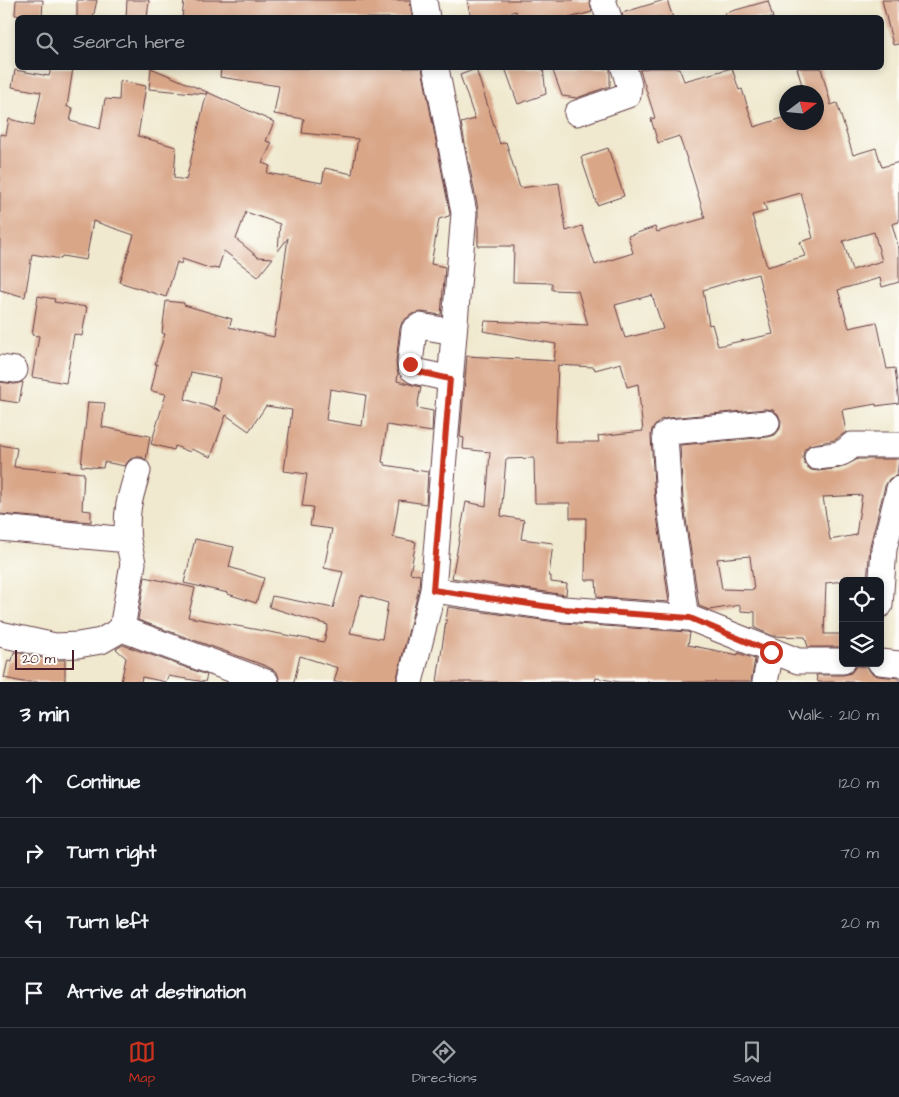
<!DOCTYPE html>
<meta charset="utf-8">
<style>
:root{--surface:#171b24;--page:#242831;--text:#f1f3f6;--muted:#9ea1a6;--line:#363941;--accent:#c8321e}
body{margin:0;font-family:"Architects Daughter",sans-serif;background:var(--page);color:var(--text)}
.controls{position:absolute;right:15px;bottom:15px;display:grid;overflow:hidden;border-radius:8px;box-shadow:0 2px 8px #0003}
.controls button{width:45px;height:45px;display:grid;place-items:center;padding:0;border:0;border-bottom:1px solid var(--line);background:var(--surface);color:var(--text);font:25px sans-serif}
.compass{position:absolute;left:779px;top:85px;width:45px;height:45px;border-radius:50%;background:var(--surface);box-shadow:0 2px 8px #0003;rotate:74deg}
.scale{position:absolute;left:15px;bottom:12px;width:59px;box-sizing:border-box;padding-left:5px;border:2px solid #4a1f2b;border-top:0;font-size:14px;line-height:18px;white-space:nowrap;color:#4a1f2b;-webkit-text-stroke:4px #fdfcf7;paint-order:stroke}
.stop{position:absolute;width:15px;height:15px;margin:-11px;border:4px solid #c8321e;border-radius:50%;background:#fff}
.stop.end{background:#c8321e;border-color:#fff;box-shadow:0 1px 5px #0008}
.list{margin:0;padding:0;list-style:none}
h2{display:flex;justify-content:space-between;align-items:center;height:65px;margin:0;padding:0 20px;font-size:21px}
h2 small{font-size:16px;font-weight:400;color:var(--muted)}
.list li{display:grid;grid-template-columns:32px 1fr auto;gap:15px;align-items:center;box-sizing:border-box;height:70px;padding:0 20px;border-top:1px solid var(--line)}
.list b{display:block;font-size:19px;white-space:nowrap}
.list em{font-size:16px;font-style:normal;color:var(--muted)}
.icon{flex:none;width:28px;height:28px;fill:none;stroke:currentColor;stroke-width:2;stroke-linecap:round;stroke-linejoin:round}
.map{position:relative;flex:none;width:899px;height:682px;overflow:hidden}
.search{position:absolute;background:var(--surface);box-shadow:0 2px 8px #0003;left:15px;right:15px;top:15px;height:55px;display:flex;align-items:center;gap:12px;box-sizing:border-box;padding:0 18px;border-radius:8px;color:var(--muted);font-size:19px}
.sheet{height:345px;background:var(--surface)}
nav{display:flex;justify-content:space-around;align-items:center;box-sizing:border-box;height:70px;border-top:1px solid var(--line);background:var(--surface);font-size:14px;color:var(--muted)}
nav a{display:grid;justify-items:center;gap:2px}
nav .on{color:var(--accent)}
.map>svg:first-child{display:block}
.building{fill:#d9a688;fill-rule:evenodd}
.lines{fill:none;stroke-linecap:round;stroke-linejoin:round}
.minor-casing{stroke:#633d44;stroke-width:27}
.minor{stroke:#fff;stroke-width:25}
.route{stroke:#c8321e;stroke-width:6}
</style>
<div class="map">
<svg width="899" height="682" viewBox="0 0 899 682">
<rect width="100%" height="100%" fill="#fdfcf7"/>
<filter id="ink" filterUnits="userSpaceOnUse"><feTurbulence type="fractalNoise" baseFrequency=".02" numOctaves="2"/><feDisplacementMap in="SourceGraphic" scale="10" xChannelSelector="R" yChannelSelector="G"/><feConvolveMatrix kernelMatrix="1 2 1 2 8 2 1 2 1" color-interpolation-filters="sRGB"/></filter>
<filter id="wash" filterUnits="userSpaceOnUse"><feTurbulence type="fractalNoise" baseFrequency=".0096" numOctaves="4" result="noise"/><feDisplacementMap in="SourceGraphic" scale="20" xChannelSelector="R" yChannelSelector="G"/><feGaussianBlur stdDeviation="1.12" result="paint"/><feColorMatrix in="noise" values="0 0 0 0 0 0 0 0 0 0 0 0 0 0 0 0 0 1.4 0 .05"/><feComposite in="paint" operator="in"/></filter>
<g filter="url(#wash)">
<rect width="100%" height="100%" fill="#f0e9cf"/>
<g id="blocks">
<path class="building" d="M16,0h27l-1,18 -27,-3z
M77,0h20l-4,18h-16z
M127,0h22l-2,18h-21z
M184,0h226l2,18h-230z
M467,0h122l3,12 -23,6h-52l-1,-7 -27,7h-18z
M664,0h3l6,18h-50l-1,-5z
M882,0h17v44l-6,1z
M768,1l5,17h-47l-1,-5z
M51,68h22l-6,39 6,1 -3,13 30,8 5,-30 14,1 1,-19 26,5 -8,50 38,11 -2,31 12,2 21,-88 67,30 -8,19 6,2 -10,20 8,3 -3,7 55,10 3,-15 27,6 6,-35 -56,-6 2,-14 -30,-5 5,-28 -59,-9 1,-9h201l28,146 -1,2 -10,3 -8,45 14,3 -4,48 -19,-3 -10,2 -10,8 -2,6 -4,34 2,11 -1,8 24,6 -4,21 16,3 -1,21 -45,-7 -5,37 3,1v2l43,7 -2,32 -27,-4 -6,37 23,5 -6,31 10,2 -1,13 -23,94h-62l4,-14 -38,-12 -6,26h-14l-3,-10 -11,-6 -128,-46 7,-43 50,11 -7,29 136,25 4,-17 -59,-18 3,-11 61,12 10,-36 -19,-4 8,-39 -22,-3 3,-19 -11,-1 5,-32 -23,-3 8,-61 -26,-4 -17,25 -23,-16 -15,42 -20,-8 -1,3 -15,-6 -1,4 -23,-6 15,-50 -15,-3 6,-27h-2l10,-30 -3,-1 4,-32 18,2v2l48,14 -3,8 45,10 14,-99 -10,13 2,-27 -34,-12 -10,27 22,18 15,1 -15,19 -34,-26 -6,18 -5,-1 -1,1 -30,-10 -1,5 -4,-2 -11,35 -47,-15 15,-47 -41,-14 -7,39 -24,-4 -1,3 -29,-5 -7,43 -25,-7v-156l6,1 3,-16 25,6 7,-33 -29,-5 3,-17 34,6zM191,372l29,6 -6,29 7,4 -36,-12zM330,389l36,6 -4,31 -36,-6zM361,595l27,8 -6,36 -32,-6z
M151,68l56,24 -1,2 -57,-5z
M505,68h38l3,26 -28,10z
M552,68h58v18l-33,12 -15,-2z
M649,68h30l5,13 48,-13 7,22 3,-1 12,38 32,-10v5h30v-30h-12l-7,-24h24l10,37 6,-2 16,52 23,-7 6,19 17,-5v60l-7,2 7,25v33l-17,5 -2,-9 -42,12 11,38 28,-6 10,47 8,-1 4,35 -23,3v-2l-34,6 4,22 -11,8 -26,5 -5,5 -1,8 2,7 6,5 7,1 22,-3 18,-9h41l-2,16 -8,4 -4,7 -15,60 -3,35h-24l-17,2 -2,51h19v13h-35l-3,-10 -32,-1 -18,-8v-16l-15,-1v-6l-31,5 -10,-4 -16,-107 -3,-54 88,-8 7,-2 5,-6 1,-8 -3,-7 -5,-4 -7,-1 -98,9 -8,2 -8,9 -1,7 4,65 14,101 -72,-5 -1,-17h-11l1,-62h-16v-15h-35l-1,-45 -28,1 -5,57 23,4 -3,19 32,4 -4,33h2v6l16,2 -1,11 -114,-17 14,-76 20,4 4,-54 -27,-3 1,-11 -4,-1 7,-81 87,5 2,-17 -73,-13 2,-10 103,4 -10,-34 -26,-1v-7l-39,-1 1,-36h-36v-37l-17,-86 14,-4 -15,-44 16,-6 24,75 6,-2 14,46 39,-5 7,48 16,-5 13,39 38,-12 -5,-17 27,-9 2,5 48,-14 -13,-44 -13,-38 -21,7 -7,-24 4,-1 -15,-48zM801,193l12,45 -13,4 5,14 -38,11 -15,-52 15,-4 -3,-8zM874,232l8,29 -30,9 -9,-29zM758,274l15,60 -55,12 -6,-22 -3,1 -6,-35zM652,295l11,34 -38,9 -10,-33zM621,363l6,24 11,-3 5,47 -45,5 1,6h-44l3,-77 36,2 1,3zM862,495l-6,40 -26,5 -7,-43zM750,556l4,34 -32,-1 -5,-30z
M608,148l16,48 -27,9 -16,-48z
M38,296l17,3 -1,3 33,5 -5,29 -8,-2 -8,49 -34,-6 7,-41 -7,-1z
M0,382l14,2 9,-2 -4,21 -19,-3z
M88,402l17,1 -3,24 48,9 -4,24 -4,-3h-8l-5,3 -4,6 -21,-4 -1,6 -22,-2z
M0,445l17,3 -3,19 70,6 -2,37 9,1v11l-91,-8z
M195,539l39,8 -5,20 35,11 -8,25 -28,-9v-1l-44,-10z
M448,607l115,16 124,9 3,1 -2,12 50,10v-2l17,6 -4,23h-132l-23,-4 -1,4h-158z
M123,645l84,30 -2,7 -37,-6 -2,6 -24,-5 -1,5h-20l5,-24 -10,-9z
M14,652l38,8h13v22h-42l-19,-4 4,-18 4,1z
M856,666l11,1 4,6 7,3 21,2v4h-81l-2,-7h27l8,-2z"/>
</g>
</g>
<g filter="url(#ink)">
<use href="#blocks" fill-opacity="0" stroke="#633d44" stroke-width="1"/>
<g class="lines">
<defs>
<path id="minor" d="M424,0l3,18
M603,0l6,18
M577,113l51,-18 1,-10 -5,-17
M0,368l15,2
M450,379l-35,-8 -4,-3 -1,-4 4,-34 6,-4 34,6
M817,457c13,-1 26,-1 35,-12h47
M0,528l128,12 5,23 -11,66
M128,540c-3,-28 2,-43 10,-69
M433,590l131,19 126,9 108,43h45
M880,605l4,-56 15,-60
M686,618l-17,-118 -4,-65 4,-3 98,-9
M0,634l55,12 23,-1 23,-4 21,-12 144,53
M880,662l19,2
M410,682l23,-92 31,-377 -28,-145
M765,682l6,-30"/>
</defs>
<use href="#minor" class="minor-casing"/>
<use href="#minor" class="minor"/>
</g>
</g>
<g class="lines" filter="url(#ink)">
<path class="route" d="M410,364l1,4 4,3 35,8 -17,211 131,19 126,9 81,34"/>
</g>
</svg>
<div class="controls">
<button><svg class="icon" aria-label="locate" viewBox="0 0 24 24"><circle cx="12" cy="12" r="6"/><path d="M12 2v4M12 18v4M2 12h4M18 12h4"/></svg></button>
<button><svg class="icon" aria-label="layers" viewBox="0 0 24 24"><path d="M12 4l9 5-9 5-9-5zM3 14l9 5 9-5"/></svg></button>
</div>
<svg class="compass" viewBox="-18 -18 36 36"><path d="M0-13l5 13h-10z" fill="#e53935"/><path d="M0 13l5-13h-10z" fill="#9ea1a6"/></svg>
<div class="scale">20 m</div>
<div class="stop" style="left:771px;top:652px"></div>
<div class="stop end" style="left:410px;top:364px"></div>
<div class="search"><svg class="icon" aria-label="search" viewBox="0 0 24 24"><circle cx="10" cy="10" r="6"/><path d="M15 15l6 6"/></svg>Search here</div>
</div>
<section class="sheet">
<h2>3 min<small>Walk · 210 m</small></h2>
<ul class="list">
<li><svg class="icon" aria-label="ahead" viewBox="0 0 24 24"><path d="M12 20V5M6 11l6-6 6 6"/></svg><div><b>Continue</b></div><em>120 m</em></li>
<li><svg class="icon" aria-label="right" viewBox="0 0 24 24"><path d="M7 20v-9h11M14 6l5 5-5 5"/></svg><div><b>Turn right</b></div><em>70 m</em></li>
<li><svg class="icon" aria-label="left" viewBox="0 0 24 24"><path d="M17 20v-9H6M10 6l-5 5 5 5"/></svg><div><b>Turn left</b></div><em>20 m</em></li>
<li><svg class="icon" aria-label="arrive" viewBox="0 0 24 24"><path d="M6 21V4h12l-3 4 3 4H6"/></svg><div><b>Arrive at destination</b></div></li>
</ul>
</section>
<nav>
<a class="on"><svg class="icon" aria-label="map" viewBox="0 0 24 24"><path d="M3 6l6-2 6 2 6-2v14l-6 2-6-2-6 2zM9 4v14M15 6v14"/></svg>Map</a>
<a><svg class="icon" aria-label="directions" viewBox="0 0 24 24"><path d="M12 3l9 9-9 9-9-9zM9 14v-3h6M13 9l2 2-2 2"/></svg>Directions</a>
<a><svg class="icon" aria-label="saved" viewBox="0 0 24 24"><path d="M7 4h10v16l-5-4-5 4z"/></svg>Saved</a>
</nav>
